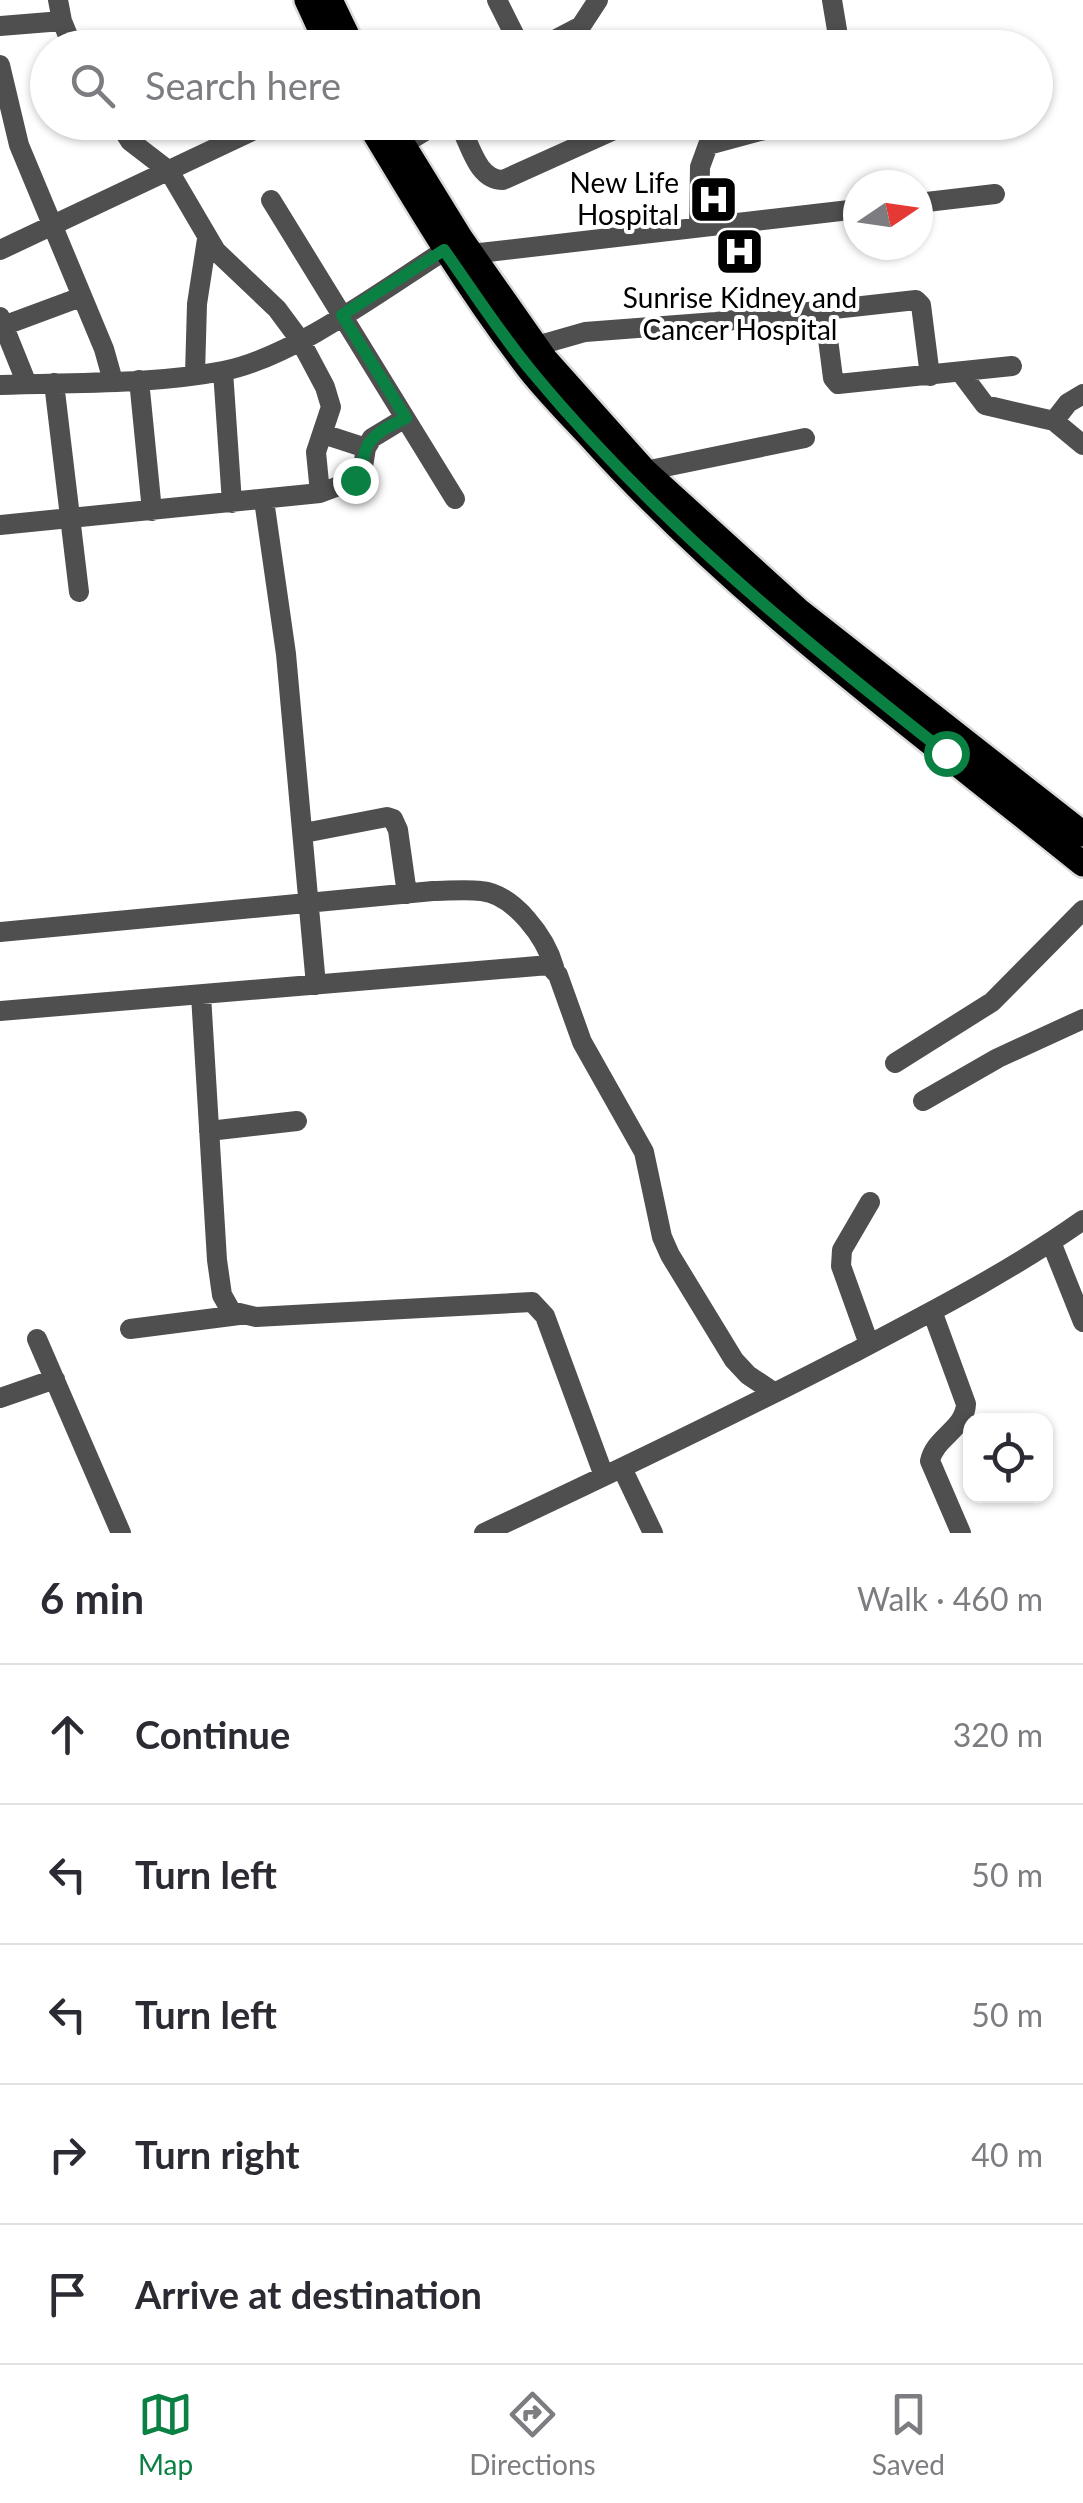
<!DOCTYPE html>
<meta charset="utf-8">
<style>
:root{--surface:#fff;--page:#f7f7f7;--text:#2b2b33;--muted:#7c7c81;--line:#e1e1e2;--accent:#0b8043}
body{margin:0;font-family:Lato,sans-serif;background:var(--page);color:var(--text)}
.controls{position:absolute;right:30px;bottom:30px;display:grid;overflow:hidden;border-radius:20px;box-shadow:0 2px 8px #0004}
.controls button{width:90px;height:90px;display:grid;place-items:center;padding:0;border:0;border-bottom:2px solid var(--line);background:var(--surface);color:var(--text);font:50px sans-serif}
.compass{position:absolute;left:843px;top:170px;width:90px;height:90px;border-radius:50%;background:var(--surface);box-shadow:0 2px 8px #0004;rotate:77deg}
.stop{position:absolute;width:30px;height:30px;margin:-22px;border:8px solid #0b8043;border-radius:50%;background:#fff}
.stop.end{background:#0b8043;border-color:#fff;box-shadow:0 2px 10px #0008}
.list{margin:0;padding:0;list-style:none}
h2{display:flex;justify-content:space-between;align-items:center;height:130px;margin:0;padding:0 40px;font-size:42px}
h2 small{font-size:32px;font-weight:400;color:var(--muted)}
.list li{display:grid;grid-template-columns:65px 1fr auto;gap:30px;align-items:center;box-sizing:border-box;height:140px;padding:0 40px;border-top:2px solid var(--line)}
.list b{display:block;font-size:38px;white-space:nowrap}
.list em{font-size:32px;font-style:normal;color:var(--muted)}
.icon{flex:none;width:55px;height:55px;fill:none;stroke:currentColor;stroke-width:2;stroke-linecap:round;stroke-linejoin:round}
.map{position:relative;flex:none;width:1083px;height:1533px;overflow:hidden}
.search{position:absolute;background:var(--surface);box-shadow:0 2px 8px #0004;left:30px;right:30px;top:30px;height:110px;display:flex;align-items:center;gap:25px;box-sizing:border-box;padding:0 35px;border-radius:55px;color:var(--muted);font-size:38px}
.sheet{height:830px;background:var(--surface)}
nav{display:flex;justify-content:space-around;align-items:center;box-sizing:border-box;height:140px;border-top:2px solid var(--line);background:var(--surface);font-size:28px;color:var(--muted)}
nav a{display:grid;justify-items:center;gap:5px}
nav .on{color:var(--accent)}
.map>svg:first-child{display:block}
.lines{fill:none;stroke-linecap:round;stroke-linejoin:round}
.major-casing{stroke:#dbdbdb;stroke-width:30}
.minor{stroke:#4f4f4f;stroke-width:20}
.major{stroke:#000;stroke-width:25}
.route{stroke:#0b8043;stroke-width:12}
.labels{text-anchor:middle;stroke-width:8;stroke-linejoin:round;paint-order:stroke}
.poi-label{font-size:28px;fill:#000;stroke:#fff;text-anchor:end}
</style>
<div class="map">
<svg width="1083" height="1533" viewBox="0 0 1083 1533">
<rect width="100%" height="100%" fill="#fff"/>
<g class="lines">
<defs>
<path id="major" d="M307,0l22,48
M330,0l23,48
M368,122c51,85 101,169 162,248 20,25 44,49 66,73 145,159 320,286 487,421
M389,122l72,117 84,120 100,112 153,139 285,224"/>
</defs>
<use href="#major" class="major-casing"/>
<path class="minor" d="M58,0l4,21 11,27
M497,0l24,48
M832,0l8,48
M0,26l62,-5
M539,48l42,-22 17,-26
M0,65l19,80 85,204 9,32
M118,122l12,19 39,30 47,80 61,58 23,31 25,47 6,20 -15,45 4,41
M458,122c12,20 18,58 45,58l129,-58
M402,145l28,-17
M271,200l184,299
M918,203l77,-9
M699,228l1,-61 8,-22 86,-23
M0,250l271,-128
M471,254l387,-45
M824,308l9,70 5,6 174,-18
M0,317l27,67
M3,326l78,-29
M536,346l49,-14 131,-10 200,-22 5,5 9,71
M223,371l9,132
M961,373l24,32 69,16 29,24
M195,374l2,-70 10,-65
M139,380l13,131
M54,383l25,209
M0,385c74,-3 150,0 223,-14 73,-14 170,-89 235,-129
M1054,421l14,-18 15,-9
M323,434l43,14
M645,471l160,-33
M264,500l22,154 30,331
M0,525l320,-32 35,-13 7,-7 4,-25 6,-10 33,-20
M304,833l83,-16 6,2 5,11 9,64
M0,932l433,-41c15,0 32,-2 48,0 33,3 65,47 73,76
M201,995l16,265 5,35 9,16 25,6 276,-15 13,14 59,160
M0,1011l549,-46 9,10 24,67 62,110 18,85 8,18 64,105 14,15 27,18
M895,1063l97,-61 91,-92
M923,1101l75,-43 85,-39
M209,1131l88,-10
M1051,1242l32,80
M932,1311l34,93c-1,25 -31,33 -36,57l31,72
M130,1329l109,-14
M37,1339l84,194
M869,1344l-28,-78 1,-16 28,-48
M0,1398l55,-19
M622,1468l31,65
M484,1533c124,-58 247,-117 369,-180 78,-41 158,-82 230,-133"/>
<use href="#major" class="major"/>
</g>
<g class="lines">
<path class="route" d="M355,480c10,-10 6,-19 11,-31 6,-16 26,-24 40,-31l-64,-103 102,-65c29,41 57,85 89,123 121,146 265,264 413,380"/>
</g>
<defs>
<symbol id="hospital-square" viewBox="-11 -11 22 22"><rect x="-9" y="-9" width="18" height="18" rx="4" fill="#000" stroke="#fff"/><path d="M-5-5h3v3.5h4V-5h3V5h-3V1.5h-4V5h-3Z" fill="#fff"/></symbol>
</defs>
<g fill-rule="evenodd">
<use href="#hospital-square" x="686" y="172" width="55" height="55"/>
<use href="#hospital-square" x="712" y="224" width="55" height="55"/>
</g>
<g class="labels">
<g class="poi-label">
<text x="679" y="193">New Life<tspan x="679" dy="32">Hospital</tspan></text>
<text x="740" y="308" text-anchor="middle">Sunrise Kidney and<tspan x="740" dy="32">Cancer Hospital</tspan></text>
</g>
</g>
</svg>
<div class="controls">
<button><svg class="icon" aria-label="locate" viewBox="0 0 24 24"><circle cx="12" cy="12" r="6"/><path d="M12 2v4M12 18v4M2 12h4M18 12h4"/></svg></button>
</div>
<svg class="compass" viewBox="-18 -18 36 36"><path d="M0-13l5 13h-10z" fill="#e53935"/><path d="M0 13l5-13h-10z" fill="#7c7c81"/></svg>
<div class="stop" style="left:946px;top:753px"></div>
<div class="stop end" style="left:355px;top:480px"></div>
<div class="search"><svg class="icon" aria-label="search" viewBox="0 0 24 24"><circle cx="10" cy="10" r="6"/><path d="M15 15l6 6"/></svg>Search here</div>
</div>
<section class="sheet">
<h2>6 min<small>Walk · 460 m</small></h2>
<ul class="list">
<li><svg class="icon" aria-label="ahead" viewBox="0 0 24 24"><path d="M12 20V5M6 11l6-6 6 6"/></svg><div><b>Continue</b></div><em>320 m</em></li>
<li><svg class="icon" aria-label="left" viewBox="0 0 24 24"><path d="M17 20v-9H6M10 6l-5 5 5 5"/></svg><div><b>Turn left</b></div><em>50 m</em></li>
<li><svg class="icon" aria-label="left" viewBox="0 0 24 24"><path d="M17 20v-9H6M10 6l-5 5 5 5"/></svg><div><b>Turn left</b></div><em>50 m</em></li>
<li><svg class="icon" aria-label="right" viewBox="0 0 24 24"><path d="M7 20v-9h11M14 6l5 5-5 5"/></svg><div><b>Turn right</b></div><em>40 m</em></li>
<li><svg class="icon" aria-label="arrive" viewBox="0 0 24 24"><path d="M6 21V4h12l-3 4 3 4H6"/></svg><div><b>Arrive at destination</b></div></li>
</ul>
</section>
<nav>
<a class="on"><svg class="icon" aria-label="map" viewBox="0 0 24 24"><path d="M3 6l6-2 6 2 6-2v14l-6 2-6-2-6 2zM9 4v14M15 6v14"/></svg>Map</a>
<a><svg class="icon" aria-label="directions" viewBox="0 0 24 24"><path d="M12 3l9 9-9 9-9-9zM9 14v-3h6M13 9l2 2-2 2"/></svg>Directions</a>
<a><svg class="icon" aria-label="saved" viewBox="0 0 24 24"><path d="M7 4h10v16l-5-4-5 4z"/></svg>Saved</a>
</nav>
